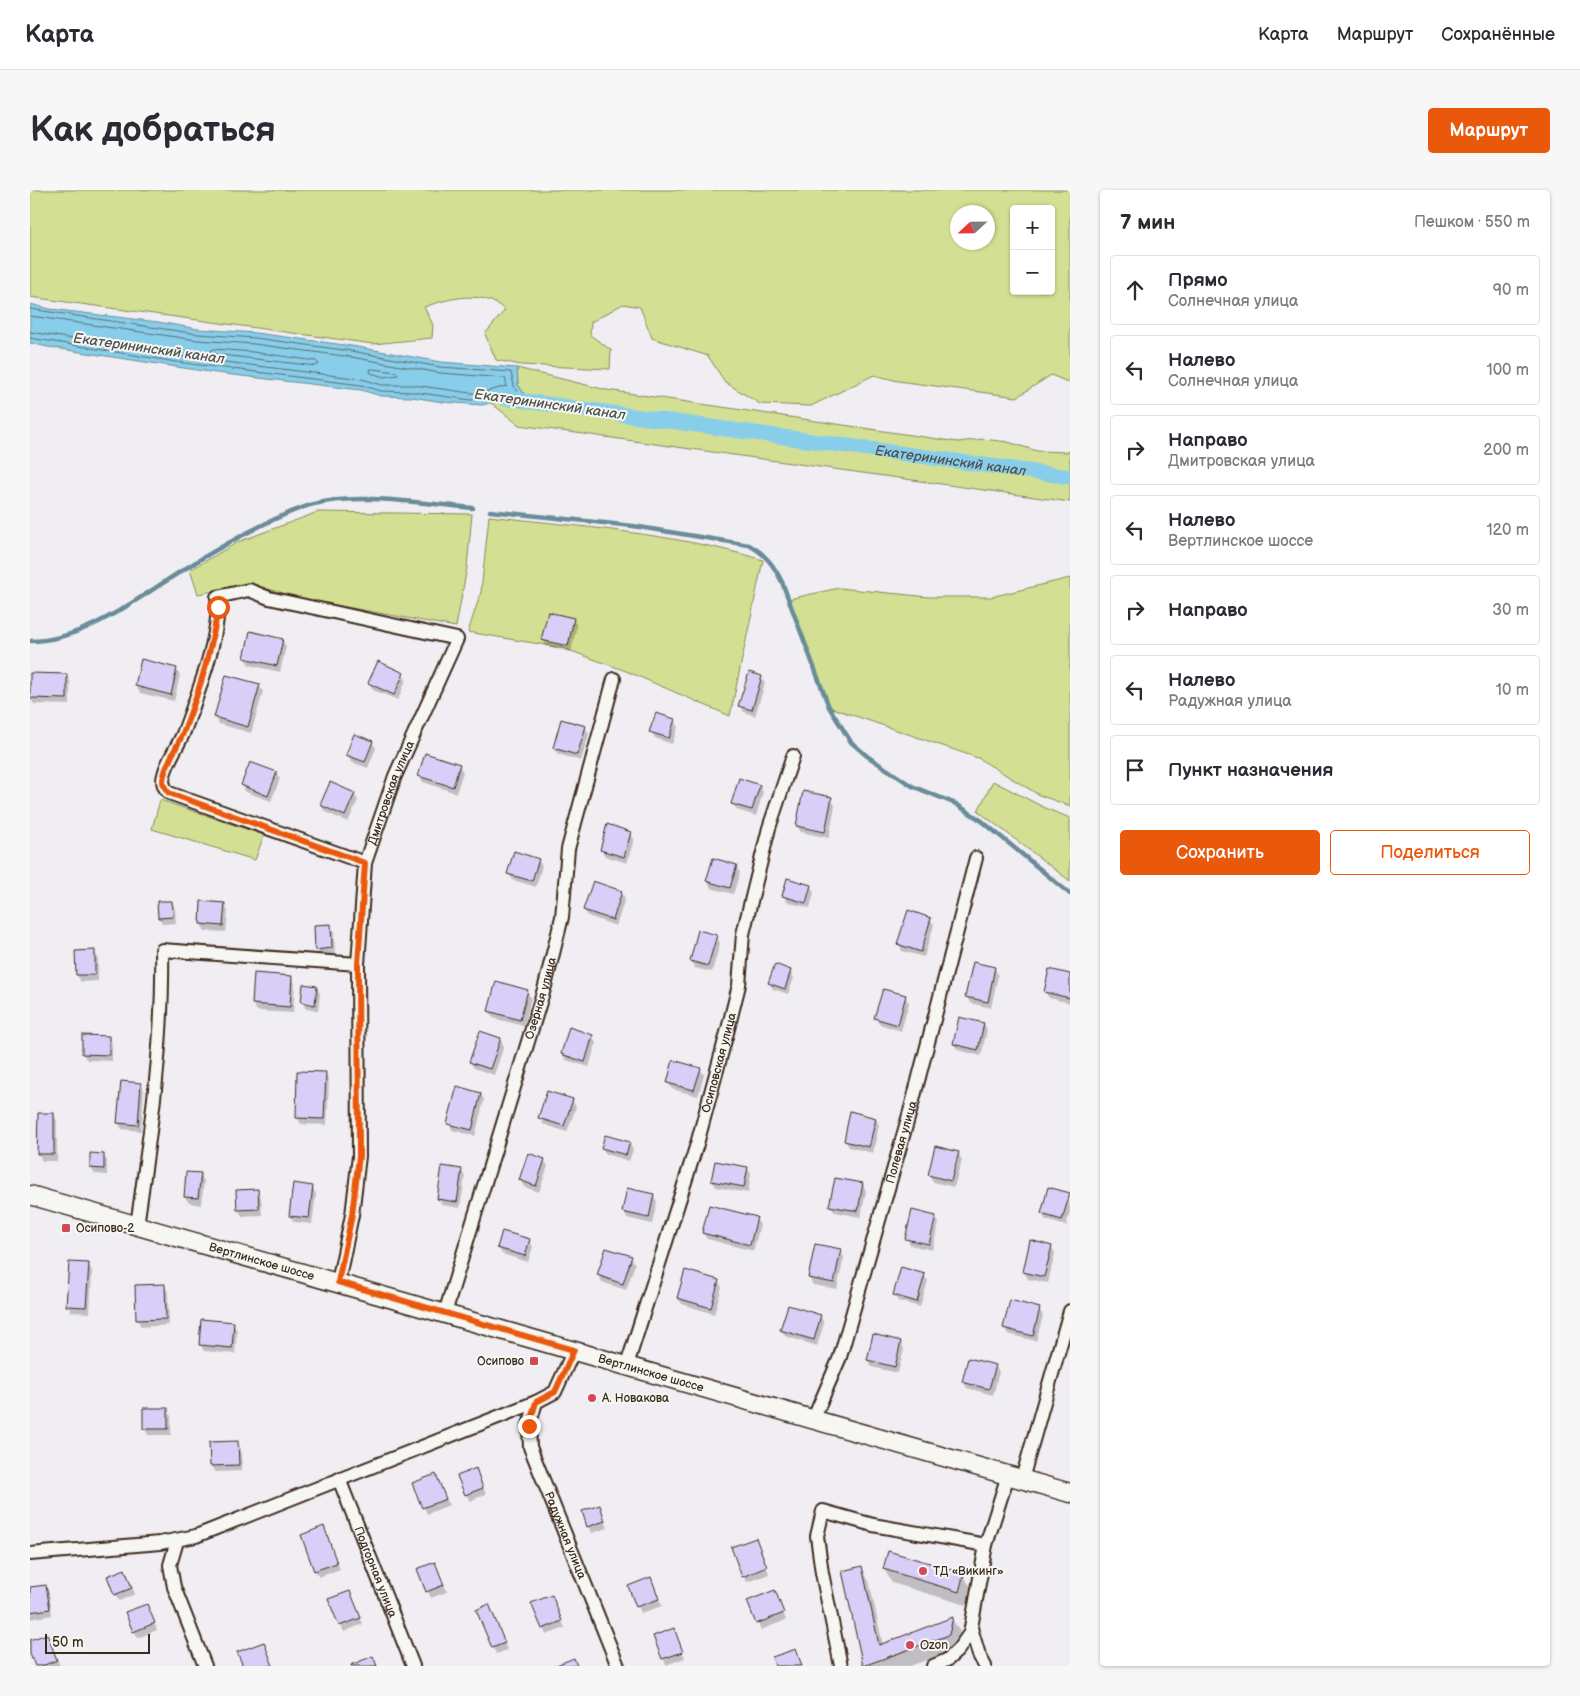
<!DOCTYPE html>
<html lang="ru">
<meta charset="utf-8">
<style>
:root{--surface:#fff;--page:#f7f7f7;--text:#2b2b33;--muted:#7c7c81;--line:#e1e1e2;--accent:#ea580c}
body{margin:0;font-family:"Balsamiq Sans",sans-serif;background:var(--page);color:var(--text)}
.controls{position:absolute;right:15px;top:15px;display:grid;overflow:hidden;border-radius:5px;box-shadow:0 1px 4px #0004}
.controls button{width:45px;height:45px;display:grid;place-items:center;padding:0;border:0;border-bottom:1px solid var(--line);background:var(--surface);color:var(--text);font:25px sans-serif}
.compass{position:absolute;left:920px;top:15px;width:45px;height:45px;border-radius:50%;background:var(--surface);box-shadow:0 1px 4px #0004;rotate:248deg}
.scale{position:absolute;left:15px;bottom:12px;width:105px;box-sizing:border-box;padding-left:5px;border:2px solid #3b2a1e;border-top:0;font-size:14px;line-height:18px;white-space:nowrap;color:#3b2a1e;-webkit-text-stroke:4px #f6f6f2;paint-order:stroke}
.stop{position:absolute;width:15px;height:15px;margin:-11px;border:4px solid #ea580c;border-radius:50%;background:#fff}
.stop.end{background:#ea580c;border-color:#fff;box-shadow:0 1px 5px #0008}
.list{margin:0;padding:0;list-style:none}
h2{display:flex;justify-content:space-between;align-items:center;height:65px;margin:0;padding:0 20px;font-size:21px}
h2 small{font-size:16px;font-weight:400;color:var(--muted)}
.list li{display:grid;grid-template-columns:32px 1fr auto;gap:15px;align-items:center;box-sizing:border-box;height:70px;margin:0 10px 10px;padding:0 10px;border:1px solid var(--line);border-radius:5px}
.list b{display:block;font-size:19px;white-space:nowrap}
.list p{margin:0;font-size:16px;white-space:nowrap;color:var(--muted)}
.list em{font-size:16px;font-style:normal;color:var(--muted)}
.actions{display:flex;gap:10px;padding:15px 20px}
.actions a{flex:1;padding:11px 0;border:1px solid var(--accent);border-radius:5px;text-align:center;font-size:18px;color:var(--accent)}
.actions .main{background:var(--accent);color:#fff}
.icon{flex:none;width:28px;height:28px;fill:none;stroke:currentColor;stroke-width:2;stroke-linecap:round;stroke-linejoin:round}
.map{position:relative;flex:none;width:1040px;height:1476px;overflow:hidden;border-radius:5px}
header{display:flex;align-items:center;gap:30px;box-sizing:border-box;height:70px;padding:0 25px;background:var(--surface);border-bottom:1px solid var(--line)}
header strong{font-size:24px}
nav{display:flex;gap:28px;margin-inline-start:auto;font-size:18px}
.intro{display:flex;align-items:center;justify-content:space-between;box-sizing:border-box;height:120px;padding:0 30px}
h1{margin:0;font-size:35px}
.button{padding:12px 22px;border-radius:5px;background:var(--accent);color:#fff;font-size:18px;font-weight:700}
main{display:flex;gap:30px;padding:0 30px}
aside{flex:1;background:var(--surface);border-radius:5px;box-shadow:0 1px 4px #0004}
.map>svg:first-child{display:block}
.green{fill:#d3e093;stroke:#878558;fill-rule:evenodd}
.water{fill:#88ceea;stroke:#698c98}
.shadow{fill:#0003}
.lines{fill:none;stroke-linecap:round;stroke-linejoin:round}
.shore{stroke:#5a6c70;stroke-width:1}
.stream{stroke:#698c98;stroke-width:4.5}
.canal{stroke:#88ceea;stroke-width:15}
.building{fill:#d7cff7;stroke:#3b2a1e}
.street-casing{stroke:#3b2a1e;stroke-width:16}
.secondary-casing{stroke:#3b2a1e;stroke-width:21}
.street{stroke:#f6f6f2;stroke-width:12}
.secondary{stroke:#f6f6f2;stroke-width:18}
.route{stroke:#ea580c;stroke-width:6}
.poi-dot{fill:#d1495b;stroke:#f6f6f2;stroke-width:2}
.labels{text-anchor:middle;stroke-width:4;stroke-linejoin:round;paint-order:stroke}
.street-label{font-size:12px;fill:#3b2a1e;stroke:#f6f6f2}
.poi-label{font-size:12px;fill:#3b2a1e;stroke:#f6f6f2;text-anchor:start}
.water-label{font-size:14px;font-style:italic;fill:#4e5351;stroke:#f6f6f2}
</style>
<header>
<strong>Карта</strong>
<nav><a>Карта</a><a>Маршрут</a><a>Сохранённые</a></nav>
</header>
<div class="intro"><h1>Как добраться</h1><a class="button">Маршрут</a></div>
<main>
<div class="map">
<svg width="1040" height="1476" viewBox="0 0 1040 1476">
<rect width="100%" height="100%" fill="#f0eef3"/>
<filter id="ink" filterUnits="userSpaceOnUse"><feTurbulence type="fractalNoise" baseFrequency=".02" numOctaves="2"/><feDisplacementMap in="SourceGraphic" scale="10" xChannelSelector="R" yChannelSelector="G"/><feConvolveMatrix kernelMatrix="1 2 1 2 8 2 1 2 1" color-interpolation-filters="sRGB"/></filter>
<g filter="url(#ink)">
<path class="green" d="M0,0h1040v193l-19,-8 -34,22 -119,-16 -24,-6 -63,31 -51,-2 -35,-22 -17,-26 -56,-18 -12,-31 -17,-3 -32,18 -1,13 21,15 -1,19 -89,-4 -25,-5 -11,-26 20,-24c-23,-21 -55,-12 -81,-3l9,18 -1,13 -59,6 -343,-47zM984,19h37v82h-37zM958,22v30h-30v-30z
M487,178l90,22 351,52 25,-3 25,3 29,9 33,1v50l-551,-77 -28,-22 14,-4 15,5 5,-9 -7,-10z
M288,322l154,2 -5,53 -11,60 -148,-27 -58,-16 -52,10 -8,-24 48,-28z
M459,326c92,11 185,17 274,44l-33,156 -104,-45 -63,-23 -95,-16 13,-40z
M1040,388v228l-31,-11 -61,-37 -149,-51 -40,-108 50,-11 90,9h62z
M963,591l52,27 25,10v63l-92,-70z
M130,610l104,35 -9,25 -103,-31z"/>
<path class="water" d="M0,114l20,5 108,13 40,7 58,4 96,13 89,16 76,6 1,17 7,10 -1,7 -4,2 -15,-5 -23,6 -39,-3 -31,-5 -31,-1 -20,-6 -145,-17 -168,-26 -18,-4z"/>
<path class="shadow" d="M543,429l4,7 -6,26 -25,-6 -3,-6z
M252,450l4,7 -6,25 -31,-7 -4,-7z
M112,471l34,8 4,6 -6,26 -34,-8 -4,-7z
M373,484l3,6 -8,20 -25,-10 -3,-7z
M36,485l4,6v24l-36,-1 -4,-6z
M731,487l4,6 -10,33 -11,-4 -4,-6z
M229,495l4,7 -12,41 -32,-9 -4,-7z
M644,530l4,7 -6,17 -17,-6 -4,-7z
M555,537l4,7 -8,27 -23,-7 -4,-6z
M342,552l4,6 -8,20 -17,-6 -4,-7z
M429,575l4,7 -7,21 -33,-11 -4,-6z
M246,583l4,6 -9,22 -25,-9 -4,-7z
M729,596l4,6 -7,24 -19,-6 -4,-6z
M324,604l4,6 -10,22 -23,-10 -4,-7z
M801,609l4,6 -6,33 -28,-6 -4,-6z
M600,643l4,6 -7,24 -22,-7 -4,-7z
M508,670l4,6 -6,21 -23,-7 -4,-6z
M706,676l4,7 -7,21 -22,-6 -4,-7z
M780,696l4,6 -4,16 -23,-6 -3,-6z
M592,702l3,7 -9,27 -28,-10 -4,-6z
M142,712l3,6 1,15 -13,1 -4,-6z
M194,714l4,7 -2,21 -21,-1 -4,-7z
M900,729l4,6 -10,32 -22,-6 -3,-7z
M300,736l4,6 1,23 -15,1 -4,-7z
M686,746l4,7 -8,29 -17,-4 -4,-7z
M46,762h18l4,6v23l-17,1 -4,-7z
M965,779l3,6 -7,33 -21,-5 -3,-6z
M760,781l4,7 -6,16 -15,-5 -4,-6z
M225,784l36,3 4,6 -2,30 -36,-2 -4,-7z
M1040,785v28l-21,-5 -4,-6z
M274,795l13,2 3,7 -2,17 -12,-2 -4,-7z
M497,801l4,7 -7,28 -31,-8 -4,-7z
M875,806l4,7 -8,28 -22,-7 -3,-6z
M954,834l3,6 -6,26 -23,-6 -4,-6z
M562,846l4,7 -7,24 -23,-7 -4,-6z
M79,847l3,7v17l-25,-1 -4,-6z
M470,849l4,7 -10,29 -20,-7 -4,-6z
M670,879l4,6 -6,21 -26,-7 -4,-7z
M295,884l4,6 -2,45 -26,-1 -4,-7z
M111,894l3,6 -3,41 -19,-2 -4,-7z
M451,904l3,6 -9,36 -23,-6 -3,-7z
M542,910l4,7 -9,25 -24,-8 -3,-7z
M9,924h15l3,7v40h-15l-3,-7z
M846,929l3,6 -6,28 -24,-6 -4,-7z
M599,953l4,7 -4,11 -23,-7 -4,-6z
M928,963l4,7 -8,27 -21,-5 -4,-7z
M73,965l4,6v14l-12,-1 -4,-6z
M514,970l4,6 -9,26 -15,-5 -4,-7z
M717,978l4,6 -3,19 -32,-6 -4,-6z
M431,980l4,7 -5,31 -18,-3 -4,-7z
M170,984l4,7 -3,24 -12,-2 -4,-6z
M833,995l3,6 -5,26 -26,-5 -4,-6z
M282,997l4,7 -4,30 -18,-2 -4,-6z
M227,1000l4,7 1,18 -20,1 -3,-6z
M1039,1005l1,16 -4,15 -20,-6 -4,-6z
M624,1006l3,6 -5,22 -25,-6 -4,-7z
M905,1027l4,6 -7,27 -22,-5 -3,-7z
M726,1029l4,6 -7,26 -46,-12 -4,-6z
M499,1050l4,7 -5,15 -26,-8 -4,-7z
M1021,1057l4,6 -7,30 -20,-4 -4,-7z
M810,1060l4,7 -7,32 -24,-4 -4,-7z
M601,1067l4,7 -9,26 -24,-8 -4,-7z
M0,1068l2,3 -2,16z
M59,1075l3,6 -2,42 -19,-1 -3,-6z
M894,1085l4,6 -8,26 -22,-6 -4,-6z
M688,1091l4,6 -8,27 -32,-10 -4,-6z
M134,1095l4,7 1,33 -28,2 -3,-7 -2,-34z
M1009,1119l4,7 -7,25 -28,-7 -4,-7z
M790,1126l4,7 -7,23 -32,-10 -4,-6z
M203,1134l4,6 -2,24 -31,-3 -4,-7z
M870,1152l4,7 -6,24 -26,-6 -4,-7z
M965,1176l4,6 -6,23 -26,-7 -4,-7z
M137,1219l4,7v19h-23l-3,-6z
M207,1252l4,7 1,22 -27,1 -4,-6z
M446,1280l10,24 -16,7 -4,-7z
M409,1292l10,23 -22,9 -14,-30z
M569,1317l9,21 -16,5 -4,-7z
M293,1338l17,41 -21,8 -4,-6z
M729,1356l10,28 -22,8 -4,-6z
M831,1377l8,14 14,64 69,-26 8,13 -3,17 -47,17h-45l-22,-94z
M854,1379l79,5 8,14 -5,17 -74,-22z
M389,1380h19l9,22 -16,6z
M95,1381l10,23 -16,7 -4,-7z
M620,1389l12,27 -21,7 -11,-27z
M15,1396l4,7 3,22 -22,4v-30z
M319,1402l14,32 -19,8 -14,-32z
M522,1407l13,31 -19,7 -13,-31z
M748,1408l8,22 -25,10 -12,-28z
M117,1415l10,25 -19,8 -4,-7z
M448,1420l14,2 15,38 -11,4z
M644,1440l11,28 -19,7 -11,-28z
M16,1445l4,7 10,24h-24l-6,-15v-9z"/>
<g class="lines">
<path class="shore" d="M0,119l168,25 57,4 96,13 89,16 71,5 3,14 5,10 -3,2 -11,-4 -34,6 -58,-8 -32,-1 -20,-6 -185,-23 -146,-24
M0,126l167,24 57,4 97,13 89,16 65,5 2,8 -26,7h-10l-58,-8h-31l-20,-6 -185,-23 -147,-24
M184,159l39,3 63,9 3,3 -3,2 -103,-12 -2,-3z
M343,179l23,3 2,3 -14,2 -13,-4 -1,-3z"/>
<path class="stream" d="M460,321l143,15 116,19c17,9 25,21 33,37l47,125 22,35 16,14 45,30 44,18 26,17 88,73
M0,451c55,0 108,-43 153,-71 38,-24 81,-49 124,-64 46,-15 118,-2 166,2"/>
<path class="canal" id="s1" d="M474,208l566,79"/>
</g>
<path class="building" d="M518,422l26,6 -6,28 -27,-6z
M220,441l33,8 -6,27 -33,-8z
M111,469l36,9 -6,27 -36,-9z
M348,471l26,12 -10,22 -26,-12z
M719,482l13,4 -10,34 -14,-4z
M0,483l37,1v25l-37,-1z
M196,485l34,9 -12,43 -34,-10z
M626,523l19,6 -6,19 -20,-6z
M531,529l25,7 -9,29 -24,-7z
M324,544l19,7 -8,21 -19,-7z
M395,563l35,11 -7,23 -35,-11z
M220,572l27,10 -9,24 -27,-11z
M709,588l21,7 -8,25 -21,-6z
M300,592l25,11 -10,23 -25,-11z
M773,601l29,6 -7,35 -29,-6z
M577,634l24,8 -7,25 -24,-7z
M484,661l25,8 -7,22 -25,-7z
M683,668l24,7 -7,23 -24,-7z
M757,688l24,7 -5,18 -24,-7z
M563,691l29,10 -9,29 -30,-10z
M127,711h15l1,16 -15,1z
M171,711l24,2 -2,23 -23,-2z
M878,720l23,8 -10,34 -24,-8z
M301,734l1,24 -17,2 -1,-25z
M668,740l19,5 -9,31 -18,-5z
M65,760v25h-19l-1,-24z
M943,772l22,5 -7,35 -23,-5z
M745,774l16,6 -6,19 -17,-6z
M1019,779l21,5v24l-26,-6z
M224,783l38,3 -2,31 -38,-3z
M466,791l32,9 -8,30 -32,-9z
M273,794l14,2 -2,19 -14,-3z
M853,799l23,6 -8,30 -24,-7z
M929,827l25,6 -6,27 -25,-6z
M539,837l24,8 -8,27 -24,-8z
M450,841l21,7 -11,31 -21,-7z
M52,845l27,1v19l-27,-1z
M643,870l28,8 -7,22 -27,-7z
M267,881l29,1 -2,47 -28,-1z
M91,891l20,2 -3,42 -21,-2z
M427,896l24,7 -9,37 -25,-6z
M517,901l26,8 -9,27 -26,-8z
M820,921l26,7 -7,29 -25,-6z
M8,923h16v41h-17z
M575,945l25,7 -4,13 -25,-7z
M905,956l24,6 -8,29 -23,-6z
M60,963l14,1v15l-14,-1z
M498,963l17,6 -9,27 -17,-6z
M685,971l33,6 -4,20 -33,-6z
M412,976l20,3 -5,33 -20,-3z
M156,982l15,1 -3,25 -14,-1z
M805,988l28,5 -5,28 -29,-5z
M263,993l20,3 -4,32 -20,-2z
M1018,997l22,6 -8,27 -21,-6z
M597,998l27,6 -5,24 -27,-6z
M228,999l1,20 -22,1 -1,-20z
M679,1015l48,12 -7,28 -48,-12z
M882,1020l24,6 -7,28 -24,-5z
M472,1041l28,8 -5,17 -28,-8z
M1000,1050l22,6 -8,31 -21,-5z
M785,1054l26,5 -7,34 -26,-5z
M576,1058l26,8 -9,28 -26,-9z
M39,1072l20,1 -3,44 -20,-1z
M871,1077l24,7 -8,28 -24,-7z
M655,1080l34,10 -8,28 -34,-10z
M135,1094l1,35 -30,1 -1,-35z
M980,1110l30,8 -7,28 -30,-8z
M758,1115l33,10 -7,25 -34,-10z
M171,1129l33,3 -2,26 -33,-3z
M843,1144l28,7 -6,26 -28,-7z
M938,1168l28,7 -7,24 -27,-7z
M113,1218h25v21h-25z
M208,1251l1,24 -29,1 -1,-24z
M446,1278l7,20 -18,7 -8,-19z
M406,1284l10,25 -24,9 -10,-25z
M570,1315l5,16 -18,6 -5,-16z
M294,1336l13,37 -23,8 -13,-36z
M726,1348l11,29 -25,10 -11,-30z
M858,1361l76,22 -5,19 -76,-23z
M405,1372l9,23 -18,7 -9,-23z
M832,1376l17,79 74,-28 -4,18 -86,31 -21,-95z
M95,1379l7,19 -18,7 -7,-19z
M621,1387l8,22 -23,8 -8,-21z
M16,1395l4,24 -20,3v-25z
M745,1400l9,23 -28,11 -9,-23z
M320,1401l11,27 -22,8 -11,-27z
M522,1405l10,26 -20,8 -11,-26z
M117,1414l8,19 -22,9 -8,-20z
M459,1414l16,39 -13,5 -16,-38z
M644,1438l9,24 -21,7 -9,-23z
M17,1444l10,26 -15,6h-7l-5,-12v-14z
M234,1452l9,24h-30l-6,-14z
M766,1459l6,17h-27l-3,-9z
M343,1466l4,10h-26v-1z
M544,1468l3,8h-23z"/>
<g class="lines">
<defs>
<g id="street">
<path d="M107,1036c13,-92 27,-183 25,-276l196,14"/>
<path id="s2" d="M308,1092l14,-67 7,-59 -1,-192 7,-101 30,-87 62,-137 -188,-41 -20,-8 -32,7c5,35 -21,102 -34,137 -6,14 -18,30 -20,46 0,6 2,9 6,13l196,70"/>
<path id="s3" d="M415,1123l100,-327 17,-69 6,-68 46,-170"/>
<path id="s4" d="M597,1175l70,-221 31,-115 11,-44 4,-51 26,-106 24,-72"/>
<path id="s5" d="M506,1212l-7,24 1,21 88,219"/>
<path id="s6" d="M783,1230l27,-63 71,-249 65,-250"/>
<path id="s7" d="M309,1289l74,187"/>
<path d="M992,1289l48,-168"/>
<path d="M147,1351l-7,24 4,22 31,79"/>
<path d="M0,1364l130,-11 36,-7 340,-134 19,-10 19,-42"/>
<path d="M941,1438l8,27 6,11"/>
<path d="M811,1476l-19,-93 -5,-37 6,-25 50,14 113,20"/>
<path d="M903,1476l14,-6 11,-10 12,-17 16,-88 22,-70"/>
</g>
<g id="secondary">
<path id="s8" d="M0,1005l1040,298"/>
</g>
</defs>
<use href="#street" class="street-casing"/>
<use href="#secondary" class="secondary-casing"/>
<use href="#street" class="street"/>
<use href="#secondary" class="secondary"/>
</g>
</g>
<g class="lines" filter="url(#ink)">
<path class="route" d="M188,417c-6,43 -19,85 -35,126 -6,15 -18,31 -20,47 0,6 2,9 6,13l196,70 -7,101 1,192 -7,59 -14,67 236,68 -19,42 -19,10 -7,24"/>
</g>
<g class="poi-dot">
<rect x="31" y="1033" width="10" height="10" rx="2.5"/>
<rect x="499" y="1166" width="10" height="10" rx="2.5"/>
<circle cx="562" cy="1208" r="5"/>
<circle cx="893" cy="1381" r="5"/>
<circle cx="880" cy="1455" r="5"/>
</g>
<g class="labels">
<g class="street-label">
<text dy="4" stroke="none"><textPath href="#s2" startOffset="496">Дмитровская улица</textPath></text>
<text dy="4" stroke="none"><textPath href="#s3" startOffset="329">Озёрная улица</textPath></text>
<text dy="4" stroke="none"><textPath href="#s4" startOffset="316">Осиповская улица</textPath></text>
<text dy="4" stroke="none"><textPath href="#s6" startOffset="292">Полевая улица</textPath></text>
<text dy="4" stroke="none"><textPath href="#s8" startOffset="241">Вертлинское шоссе</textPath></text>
<text dy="4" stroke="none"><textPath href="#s8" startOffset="646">Вертлинское шоссе</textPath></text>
<text dy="4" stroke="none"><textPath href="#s5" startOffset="141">Радужная улица</textPath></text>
<text dy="4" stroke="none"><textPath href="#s7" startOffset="100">Подгорная улица</textPath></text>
</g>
<g class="poi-label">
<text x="46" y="1042">Осипово-2</text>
<text x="494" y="1175" text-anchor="end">Осипово</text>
<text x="572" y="1212">А. Новакова</text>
<text x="903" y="1385">ТД «Викинг»</text>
<text x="890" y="1459">Ozon</text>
</g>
<g class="water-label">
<text transform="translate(119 158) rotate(8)" y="5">Екатерининский канал</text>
<text transform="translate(520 214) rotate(8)" y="5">Екатерининский канал</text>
<text dy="5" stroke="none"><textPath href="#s1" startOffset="451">Екатерининский канал</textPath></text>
</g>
</g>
</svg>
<div class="controls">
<button>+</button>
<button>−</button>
</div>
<svg class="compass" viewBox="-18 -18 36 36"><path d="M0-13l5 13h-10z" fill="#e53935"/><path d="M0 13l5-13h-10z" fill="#7c7c81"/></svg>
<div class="scale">50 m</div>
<div class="stop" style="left:188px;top:417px"></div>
<div class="stop end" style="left:499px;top:1236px"></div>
</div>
<aside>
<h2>7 мин<small>Пешком · 550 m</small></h2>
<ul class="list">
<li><svg class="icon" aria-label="ahead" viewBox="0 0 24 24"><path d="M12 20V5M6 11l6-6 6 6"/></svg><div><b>Прямо</b><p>Солнечная улица</p></div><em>90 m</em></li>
<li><svg class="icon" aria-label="left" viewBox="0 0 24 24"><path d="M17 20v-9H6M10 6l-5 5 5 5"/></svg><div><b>Налево</b><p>Солнечная улица</p></div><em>100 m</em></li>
<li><svg class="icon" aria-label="right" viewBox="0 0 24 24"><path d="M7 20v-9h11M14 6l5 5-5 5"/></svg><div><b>Направо</b><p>Дмитровская улица</p></div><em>200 m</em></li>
<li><svg class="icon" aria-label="left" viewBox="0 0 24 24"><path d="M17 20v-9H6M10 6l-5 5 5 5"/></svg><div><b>Налево</b><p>Вертлинское шоссе</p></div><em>120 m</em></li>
<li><svg class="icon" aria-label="right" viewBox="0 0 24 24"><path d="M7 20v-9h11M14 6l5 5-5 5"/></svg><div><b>Направо</b></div><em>30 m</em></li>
<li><svg class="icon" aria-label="left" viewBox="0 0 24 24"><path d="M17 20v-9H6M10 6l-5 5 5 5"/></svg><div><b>Налево</b><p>Радужная улица</p></div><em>10 m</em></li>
<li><svg class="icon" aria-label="arrive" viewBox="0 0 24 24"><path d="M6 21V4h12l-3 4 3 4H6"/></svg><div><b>Пункт назначения</b></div></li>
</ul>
<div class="actions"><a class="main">Сохранить</a><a>Поделиться</a></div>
</aside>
</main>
